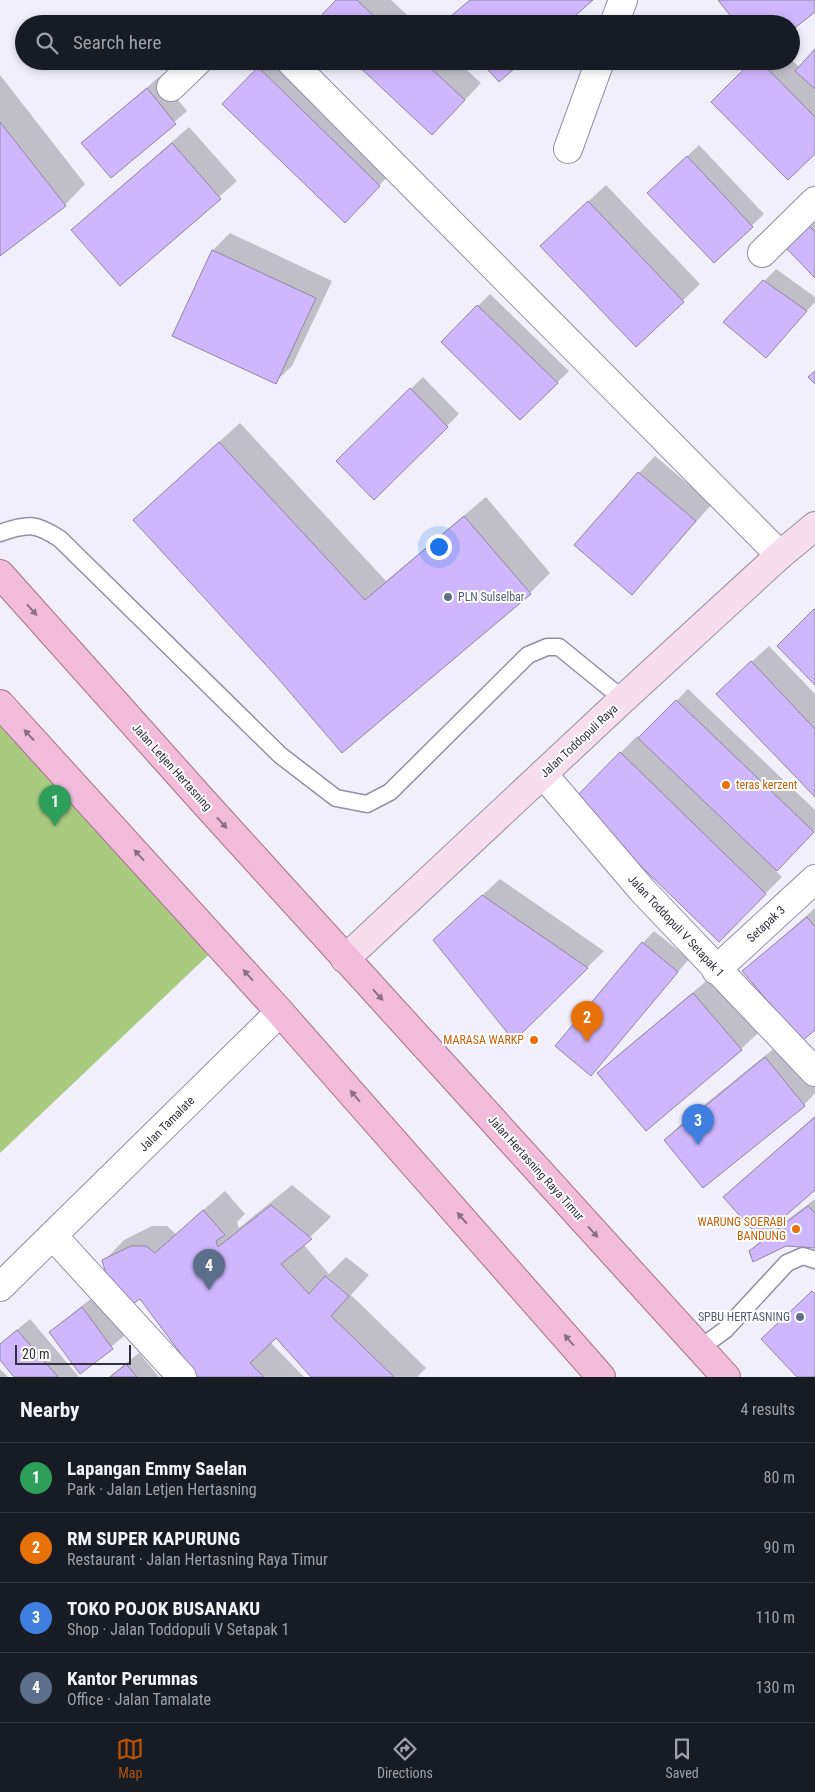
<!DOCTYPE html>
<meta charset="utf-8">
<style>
:root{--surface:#171b24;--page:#242831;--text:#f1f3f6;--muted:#9ea1a6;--line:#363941;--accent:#b45309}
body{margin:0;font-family:"Roboto Condensed",sans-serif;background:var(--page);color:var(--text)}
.scale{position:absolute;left:15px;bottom:12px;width:116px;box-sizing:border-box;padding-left:5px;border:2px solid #32313c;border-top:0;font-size:14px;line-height:18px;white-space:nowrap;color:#32313c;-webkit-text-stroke:4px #fff;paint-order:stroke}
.you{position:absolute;left:438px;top:546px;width:18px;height:18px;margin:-12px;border:4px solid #fff;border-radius:50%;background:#1a73e8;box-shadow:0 0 0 8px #1a73e833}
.badge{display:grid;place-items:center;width:32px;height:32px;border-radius:50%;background:var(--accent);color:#fff;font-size:16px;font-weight:700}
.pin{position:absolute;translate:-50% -41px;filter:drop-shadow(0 1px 2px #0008)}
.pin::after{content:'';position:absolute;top:26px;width:18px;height:15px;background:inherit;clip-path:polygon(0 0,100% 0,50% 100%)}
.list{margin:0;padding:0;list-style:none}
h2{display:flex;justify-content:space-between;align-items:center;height:65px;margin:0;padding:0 20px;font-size:21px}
h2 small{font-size:16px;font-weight:400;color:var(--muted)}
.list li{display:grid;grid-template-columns:32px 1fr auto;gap:15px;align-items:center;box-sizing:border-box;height:70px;padding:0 20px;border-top:1px solid var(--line)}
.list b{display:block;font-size:19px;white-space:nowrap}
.list p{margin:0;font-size:16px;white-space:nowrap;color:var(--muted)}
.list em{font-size:16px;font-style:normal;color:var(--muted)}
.icon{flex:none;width:28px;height:28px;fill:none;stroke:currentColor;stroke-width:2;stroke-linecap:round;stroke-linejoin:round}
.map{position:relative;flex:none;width:815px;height:1377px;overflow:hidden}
.search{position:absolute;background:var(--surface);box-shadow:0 2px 8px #0003;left:15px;right:15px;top:15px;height:55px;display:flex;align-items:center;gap:12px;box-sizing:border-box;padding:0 18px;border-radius:28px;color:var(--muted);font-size:19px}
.sheet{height:345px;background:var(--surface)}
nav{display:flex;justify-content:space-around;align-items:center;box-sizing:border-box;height:70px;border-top:1px solid var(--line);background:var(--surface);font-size:14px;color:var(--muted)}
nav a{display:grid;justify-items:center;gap:2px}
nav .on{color:var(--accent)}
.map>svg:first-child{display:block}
.green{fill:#a8cb80}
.shadow{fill:#0003}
.building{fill:#cfb7fd;stroke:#8f87a1}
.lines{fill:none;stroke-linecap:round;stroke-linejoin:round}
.service-casing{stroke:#928faa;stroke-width:19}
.minor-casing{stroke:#928faa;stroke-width:30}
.tertiary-casing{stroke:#928faa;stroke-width:30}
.secondary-casing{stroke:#928faa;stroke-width:30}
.primary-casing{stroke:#a86d92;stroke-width:30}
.service{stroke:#fff;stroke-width:16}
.minor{stroke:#fff;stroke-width:28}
.tertiary{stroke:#fff;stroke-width:28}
.secondary{stroke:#f8ddec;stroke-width:28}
.primary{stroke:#f1bbd9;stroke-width:28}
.oneway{fill:#886f83}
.service-dot{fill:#5c6f8a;stroke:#fff;stroke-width:2}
.food-dot{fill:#e8710a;stroke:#fff;stroke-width:2}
.labels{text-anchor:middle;stroke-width:4;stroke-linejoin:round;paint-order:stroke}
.service-label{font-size:12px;fill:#4e5e75;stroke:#fff;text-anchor:start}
.street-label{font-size:12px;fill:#32313c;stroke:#fff}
.food-label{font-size:12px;fill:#c56008;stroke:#fff;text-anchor:end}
</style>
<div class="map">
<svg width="815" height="1377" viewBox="0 0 815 1377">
<rect width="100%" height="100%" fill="#f0effb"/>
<path class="green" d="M0,708l220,236 -220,209z"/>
<path class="shadow" d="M338,0h53l26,24h-102z
M815,51v101l-61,-91h37v-2l9,9z
M265,61h21l110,107 -35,36 -138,-100z
M355,61h102l24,22 -32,34z
M0,75l85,109 -20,21 -65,49z
M159,77l28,34 -76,65 -16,-44z
M189,127l48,54 -117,103 -48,-54z
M699,145l65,69 -50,47 -53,-80z
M606,185l94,99 -63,61 -78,-116z
M815,222v55l-27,-28z
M230,233l102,48 -40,85 -17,16 -101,-46 39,-86z
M776,269l39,28v5l-49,54 -41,-34z
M490,294l79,77 -49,48 -78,-77z
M423,377l36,37 -85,84 -37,-37z
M240,423l146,158 100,-84 64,76 -20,20 -188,159 -187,-252z
M655,456l57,48 -80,89 7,-120z
M769,646l46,48v101l-80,-118z
M688,689l127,121v20l-39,41 6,6 -63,63 -145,-140 63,-64 3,2z
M500,879l104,72 -90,88 -63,-115z
M815,908v121l-71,-58z
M654,931l35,28 -98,115 52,-131z
M711,977l47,56 -17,16 -142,24 17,-16z
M782,1042l33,39v12l-11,12 -139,35 17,-17z
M815,1116v72l-90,9 17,-17z
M292,1185l39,32 -28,27 26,30 17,-17 23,18 -18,20 75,73 -9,9h-104l-37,-41 -6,6 34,35h-111l-11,-23 -41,-57 -37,-36 20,-21 28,-14h15l9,8 49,-43 20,23 -8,8 2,6z
M815,1199v48l-29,-3 -36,7 12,-12z
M94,1296l30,40 -43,36 -31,-40z
M30,1319l49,58h-63l-16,-19v-14z
M139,1353l20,24h-50z
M0,1369l8,8h-8z"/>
<path class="building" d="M336,0h21l25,24h-69z
M470,0h123l-27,24h-120l-2,-2z
M718,0h97v12l-24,19v-7h-54z
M815,49v40l-20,-18z
M353,61h70l42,39 -33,35z
M480,61h43l-24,21z
M752,61h8l55,56v37l-27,26 -77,-78z
M258,67l122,119 -35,37 -123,-119z
M147,88l29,36 -65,54 -30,-35z
M0,122l66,84 -66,50z
M172,143l49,56 -101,87 -49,-56z
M687,156l66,71 -39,36 -67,-70z
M588,201l96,101 -48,45 -96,-101z
M809,226l6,6v46l-28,-29z
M212,250l104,48 -40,86 -104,-48z
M763,280l44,31 -41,47 -43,-36z
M477,305l81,78 -38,37 -79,-78z
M815,371v13l-7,-7z
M410,388l38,39 -74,73 -38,-39z
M219,442l146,158 99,-84 67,78 -189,159 -66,-77 -143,-156z
M638,472l58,49 -64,74 -58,-50z
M814,609l1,1v75l-38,-39z
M751,661l64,68v68l-99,-103z
M676,700l138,132 -37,39 -139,-133z
M620,752l146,142 -47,48 -146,-142z
M482,895l106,73 -74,73 -81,-101z
M807,917l8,10v103l-13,11 -60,-70z
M642,942l36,30 -87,104 -36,-30z
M693,993l49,57 -96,81 -49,-58z
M765,1057l40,49 -102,82 -39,-48z
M815,1117v73l-55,48 -37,-41z
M271,1205l41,34 -31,25 28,30 16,-18 24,20 -18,20 63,61h-83l-35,-39 -26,25 14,14h-73l-15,-16 5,-7 -41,-55 -11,7 -20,-21 -7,-25 29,-14h15l9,7 48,-43 22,25 -9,6 2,6z
M808,1206l7,7v35l-29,-2 -33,16 -4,-11z
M812,1291l3,3v83h-18l-36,-38z
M82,1307l31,42 -33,25 -31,-42z
M17,1330l41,47h-44l-14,-17v-16z
M126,1364l11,13h-27z"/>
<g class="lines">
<defs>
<path id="service" d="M0,533c28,-10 36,-10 60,6l220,216 56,43 31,6 23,-12 138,-137 19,-8h12l64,52
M700,1348l25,-18 62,-67 16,-7 12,4"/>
<path id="minor" d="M614,24l9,-24
M290,61l490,494
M171,87l27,-26
M568,149l32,-88
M762,253l53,-52
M543,774l99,116 173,182
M716,970l99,-91
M54,1237l128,140"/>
<path id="tertiary" d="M0,1287l280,-275"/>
<path id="secondary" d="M345,959l278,-260 157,-144 35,-29"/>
<path id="primary" d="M0,574l202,226 524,577
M0,704l280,308 321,365"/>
</defs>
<use href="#service" class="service-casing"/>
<use href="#minor" class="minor-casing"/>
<use href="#tertiary" class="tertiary-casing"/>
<use href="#secondary" class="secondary-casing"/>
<use href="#primary" class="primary-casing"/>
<use href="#service" class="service"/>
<use href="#minor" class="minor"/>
<use href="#tertiary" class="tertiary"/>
<use href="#secondary" class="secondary"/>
<use href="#primary" class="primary"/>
</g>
<defs><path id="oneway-solid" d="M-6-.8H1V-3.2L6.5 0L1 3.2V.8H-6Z" transform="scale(1.25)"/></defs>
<g class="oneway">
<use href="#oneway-solid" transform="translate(32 610) rotate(48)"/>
<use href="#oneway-solid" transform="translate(29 735) rotate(-133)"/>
<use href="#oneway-solid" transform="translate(222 823) rotate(48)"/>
<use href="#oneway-solid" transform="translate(139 855) rotate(-132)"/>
<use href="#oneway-solid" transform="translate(248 975) rotate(-132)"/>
<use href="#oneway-solid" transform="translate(378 995) rotate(48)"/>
<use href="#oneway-solid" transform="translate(355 1096) rotate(-131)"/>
<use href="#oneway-solid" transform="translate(462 1218) rotate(-131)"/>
<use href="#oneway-solid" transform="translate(593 1232) rotate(48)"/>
<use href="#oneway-solid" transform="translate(569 1340) rotate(-131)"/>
</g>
<g class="service-dot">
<circle cx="448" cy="597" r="5"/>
<circle cx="800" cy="1317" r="5"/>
</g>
<g class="food-dot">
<circle cx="726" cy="785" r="5"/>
<circle cx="534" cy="1040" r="5"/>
<circle cx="796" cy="1229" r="5"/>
</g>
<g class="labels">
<g class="service-label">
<text x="458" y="601">PLN Sulselbar</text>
<text x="790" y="1321" text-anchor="end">SPBU HERTASNING</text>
</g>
<g class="street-label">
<text transform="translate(579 741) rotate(-43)" y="4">Jalan Toddopuli Raya</text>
<text transform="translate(172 767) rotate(48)" y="4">Jalan Letjen Hertasning</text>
<text transform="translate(766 924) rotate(-43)" y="4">Setapak 3</text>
<text transform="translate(676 926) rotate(47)" y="4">Jalan Toddopuli V Setapak 1</text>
<text transform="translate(167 1124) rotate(-45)" y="4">Jalan Tamalate</text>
<text transform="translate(536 1168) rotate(48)" y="4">Jalan Hertasning Raya Timur</text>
</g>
<g class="food-label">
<text x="736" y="789" text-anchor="start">teras kerzent</text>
<text x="524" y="1044">MARASA WARKP</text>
<text x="786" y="1226">WARUNG SOERABI<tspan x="786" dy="14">BANDUNG</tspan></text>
</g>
</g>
</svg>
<div class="scale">20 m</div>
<div class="you"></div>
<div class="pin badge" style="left:55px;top:826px;background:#2e9e5b">1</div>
<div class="pin badge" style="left:587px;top:1042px;background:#e8710a">2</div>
<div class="pin badge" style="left:698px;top:1145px;background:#3f7fe0">3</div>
<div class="pin badge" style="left:209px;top:1290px;background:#5c6f8a">4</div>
<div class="search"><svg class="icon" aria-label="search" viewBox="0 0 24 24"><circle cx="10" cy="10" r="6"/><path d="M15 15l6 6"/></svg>Search here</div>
</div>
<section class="sheet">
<h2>Nearby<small>4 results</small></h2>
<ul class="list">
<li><span class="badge" style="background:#2e9e5b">1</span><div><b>Lapangan Emmy Saelan</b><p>Park · Jalan Letjen Hertasning</p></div><em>80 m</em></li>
<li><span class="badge" style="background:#e8710a">2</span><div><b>RM SUPER KAPURUNG</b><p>Restaurant · Jalan Hertasning Raya Timur</p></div><em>90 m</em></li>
<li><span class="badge" style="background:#3f7fe0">3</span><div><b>TOKO POJOK BUSANAKU</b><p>Shop · Jalan Toddopuli V Setapak 1</p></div><em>110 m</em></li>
<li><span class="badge" style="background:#5c6f8a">4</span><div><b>Kantor Perumnas</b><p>Office · Jalan Tamalate</p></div><em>130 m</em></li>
</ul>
</section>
<nav>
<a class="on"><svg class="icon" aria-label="map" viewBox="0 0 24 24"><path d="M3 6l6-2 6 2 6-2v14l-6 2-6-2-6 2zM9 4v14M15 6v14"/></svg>Map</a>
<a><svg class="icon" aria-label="directions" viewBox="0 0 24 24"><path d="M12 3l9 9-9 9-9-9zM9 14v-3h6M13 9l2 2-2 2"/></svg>Directions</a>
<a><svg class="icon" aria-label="saved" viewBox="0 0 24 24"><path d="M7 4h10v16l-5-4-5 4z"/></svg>Saved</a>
</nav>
